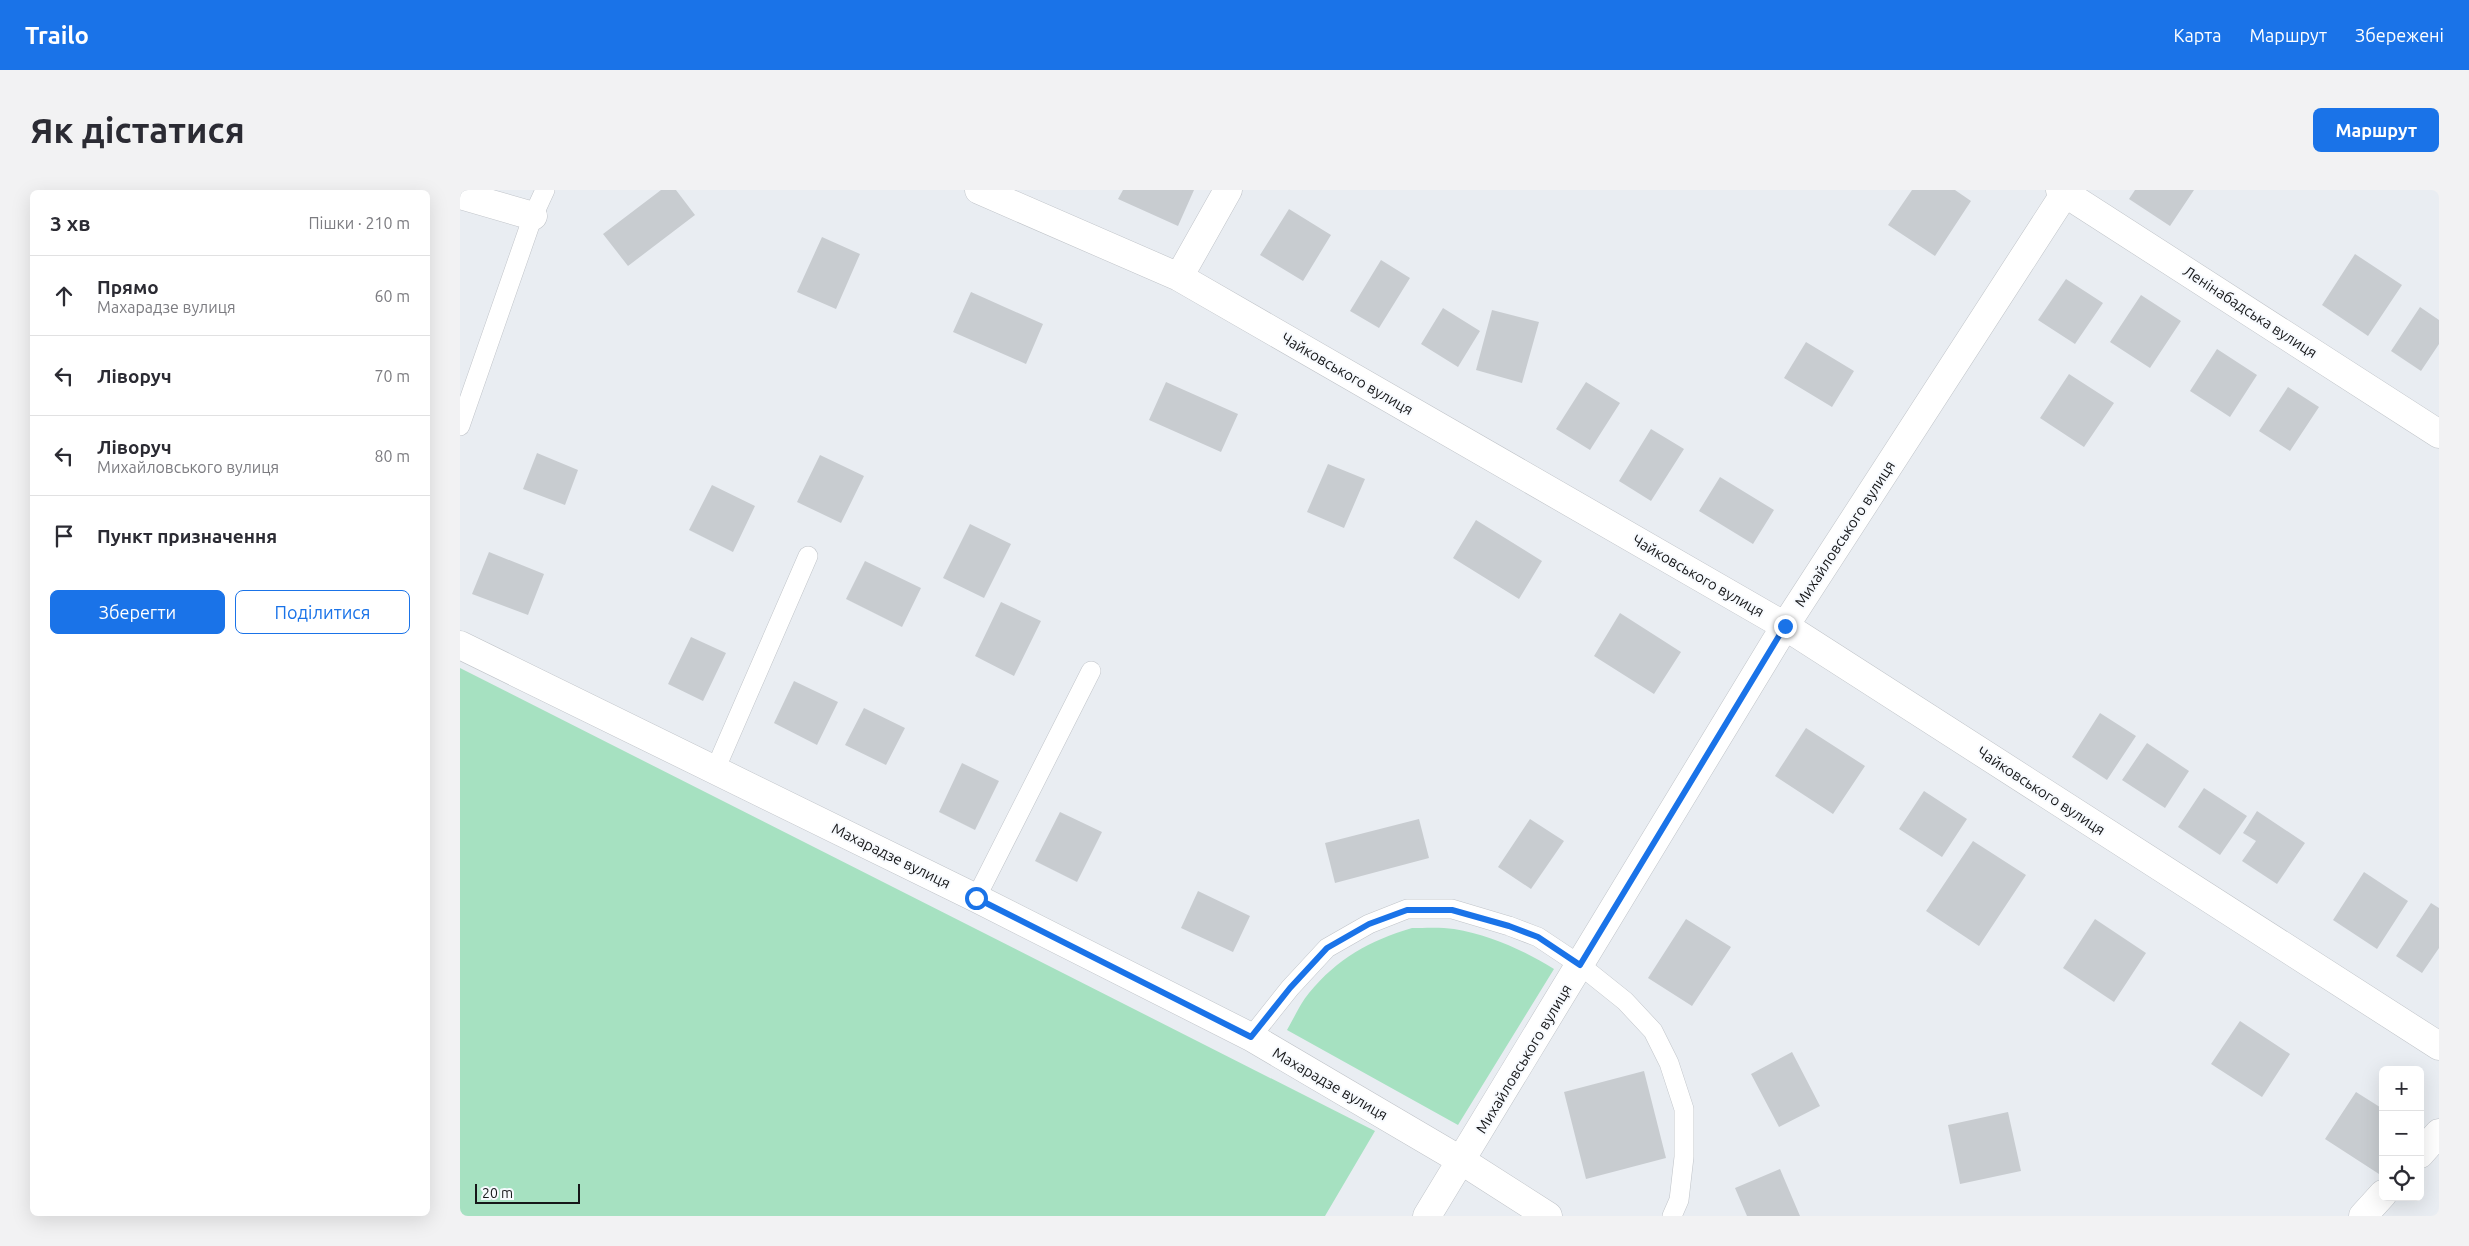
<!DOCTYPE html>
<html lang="uk">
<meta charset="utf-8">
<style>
:root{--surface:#fff;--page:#f2f2f3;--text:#2b2b33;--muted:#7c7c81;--line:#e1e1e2;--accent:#1a73e8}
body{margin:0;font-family:Ubuntu,sans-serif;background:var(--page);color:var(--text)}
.controls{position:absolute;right:15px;bottom:15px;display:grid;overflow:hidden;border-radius:8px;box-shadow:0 5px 20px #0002}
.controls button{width:45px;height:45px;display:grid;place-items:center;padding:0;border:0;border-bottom:1px solid var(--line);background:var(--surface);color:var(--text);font:25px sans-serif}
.scale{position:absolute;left:15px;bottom:12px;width:105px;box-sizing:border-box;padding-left:5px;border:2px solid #161719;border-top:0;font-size:14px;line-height:18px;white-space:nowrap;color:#161719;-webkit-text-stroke:4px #f7fafe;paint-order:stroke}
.stop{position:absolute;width:15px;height:15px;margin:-11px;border:4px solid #1a73e8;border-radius:50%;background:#fff}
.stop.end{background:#1a73e8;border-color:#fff;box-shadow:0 1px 5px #0008}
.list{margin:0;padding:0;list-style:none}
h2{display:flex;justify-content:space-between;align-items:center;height:65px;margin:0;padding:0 20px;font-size:21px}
h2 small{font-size:16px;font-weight:400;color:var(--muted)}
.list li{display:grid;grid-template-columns:32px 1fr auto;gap:15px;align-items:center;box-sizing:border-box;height:80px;padding:0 20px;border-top:1px solid var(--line)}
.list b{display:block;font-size:19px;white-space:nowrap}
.list p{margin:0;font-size:16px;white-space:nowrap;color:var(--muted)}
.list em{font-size:16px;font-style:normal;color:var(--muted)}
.actions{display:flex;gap:10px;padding:15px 20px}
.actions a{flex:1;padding:11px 0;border:1px solid var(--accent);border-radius:8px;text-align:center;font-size:18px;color:var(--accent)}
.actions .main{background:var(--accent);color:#fff}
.icon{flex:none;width:28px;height:28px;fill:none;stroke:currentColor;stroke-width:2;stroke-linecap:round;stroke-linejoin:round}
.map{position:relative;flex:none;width:1979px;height:1026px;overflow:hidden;border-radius:8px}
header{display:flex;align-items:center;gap:30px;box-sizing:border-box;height:70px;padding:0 25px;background:var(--accent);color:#fff}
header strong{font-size:24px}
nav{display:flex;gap:28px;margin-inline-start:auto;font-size:18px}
.intro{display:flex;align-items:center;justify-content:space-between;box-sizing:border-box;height:120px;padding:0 30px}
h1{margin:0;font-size:35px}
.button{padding:12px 22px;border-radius:8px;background:var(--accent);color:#fff;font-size:18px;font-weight:700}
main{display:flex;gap:30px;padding:0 30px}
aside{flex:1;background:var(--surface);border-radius:8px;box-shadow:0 5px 20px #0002}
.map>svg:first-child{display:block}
.green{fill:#a6e1c1}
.building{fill:#c8ccd0}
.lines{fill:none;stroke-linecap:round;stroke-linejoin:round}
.service-casing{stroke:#c0c4c9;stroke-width:20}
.minor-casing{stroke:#c0c4c9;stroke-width:29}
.service{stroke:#fff;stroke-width:19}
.minor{stroke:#fff;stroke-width:28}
.route{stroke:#1a73e8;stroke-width:6}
.labels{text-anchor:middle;stroke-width:4;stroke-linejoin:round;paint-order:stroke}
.street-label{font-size:15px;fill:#161719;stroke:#f7fafe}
</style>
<header>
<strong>Trailo</strong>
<nav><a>Карта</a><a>Маршрут</a><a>Збережені</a></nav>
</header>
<div class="intro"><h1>Як дістатися</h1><a class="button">Маршрут</a></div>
<main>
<aside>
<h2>3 хв<small>Пішки · 210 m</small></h2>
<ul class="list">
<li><svg class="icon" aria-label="ahead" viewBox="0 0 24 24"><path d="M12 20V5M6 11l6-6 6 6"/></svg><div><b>Прямо</b><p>Махарадзе вулиця</p></div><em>60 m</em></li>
<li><svg class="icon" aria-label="left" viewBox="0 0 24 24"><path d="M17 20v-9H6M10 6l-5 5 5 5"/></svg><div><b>Ліворуч</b></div><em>70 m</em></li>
<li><svg class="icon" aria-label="left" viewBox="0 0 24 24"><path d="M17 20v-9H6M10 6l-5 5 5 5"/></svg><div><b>Ліворуч</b><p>Михайловського вулиця</p></div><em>80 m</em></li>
<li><svg class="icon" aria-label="arrive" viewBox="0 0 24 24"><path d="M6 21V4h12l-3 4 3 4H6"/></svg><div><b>Пункт призначення</b></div></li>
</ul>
<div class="actions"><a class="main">Зберегти</a><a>Поділитися</a></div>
</aside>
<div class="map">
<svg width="1979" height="1026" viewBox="0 0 1979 1026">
<rect width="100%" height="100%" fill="#e9edf2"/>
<path class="green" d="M0,479v-1l915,463 -50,85h-865z
M952,738c13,0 29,-1 42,1 36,6 69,21 100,40l-96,156 -171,-95c7,-12 13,-26 22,-37 29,-35 60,-52 103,-65z"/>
<path class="building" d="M201,0h15l19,25 -67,51 -25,-32z
M663,0h71l-16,36 -60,-27z
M1452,0h43l16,11 -36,55 -47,-31z
M1675,0h59l-24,36 -41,-27z
M829,19l42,26 -28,46 -43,-26z
M362,47l38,17 -24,55 -39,-17z
M1895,64l47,31 -34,51 -46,-31z
M921,70l29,18 -31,50 -29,-17z
M1606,89l37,24 -28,41 -37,-24z
M511,102l72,32 -17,40 -73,-32z
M1681,105l40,26 -31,47 -40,-26z
M1960,117l19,13v24l-18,27 -30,-20z
M983,118l37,23 -22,36 -37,-23z
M1032,120l47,12 -17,61 -46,-13z
M1346,152l48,29 -22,36 -48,-29z
M1757,159l40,26 -27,42 -40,-26z
M1609,184l45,29 -30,44 -44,-29z
M706,192l72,32 -17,38 -72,-32z
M1126,192l34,21 -30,47 -34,-21z
M1828,197l31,20 -29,44 -31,-20z
M1191,239l33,20 -33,52 -32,-20z
M77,263l41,17 -13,35 -42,-16z
M360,265l44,21 -23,47 -44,-21z
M868,274l37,15 -21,49 -37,-16z
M1260,287l54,33 -21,34 -54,-33z
M252,295l43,21 -22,46 -44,-22z
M1016,330l66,41 -23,38 -66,-41z
M510,334l41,20 -27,54 -41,-20z
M29,362l55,22 -16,41 -56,-21z
M405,371l56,27 -19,39 -56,-28z
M541,412l40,19 -27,55 -39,-20z
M1160,423l61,39 -27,42 -60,-38z
M231,447l35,16 -23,48 -35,-17z
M334,491l44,21 -21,43 -43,-22z
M404,518l41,20 -19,37 -41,-20z
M1640,523l36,23 -29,44 -35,-23z
M1346,538l59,38 -32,48 -58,-38z
M1687,553l42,28 -24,37 -43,-28z
M502,573l37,18 -24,49 -36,-18z
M1744,598l43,28 -27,39 -42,-28z
M1464,601l43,28 -25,38 -43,-28z
M1797,621l48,32 -28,41 -35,-23 14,-20 -13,-8z
M600,622l42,20 -25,50 -42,-21z
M959,629l10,39 -94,25 -10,-40z
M1070,629l34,22 -33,48 -33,-22z
M1513,651l53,34 -47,71 -53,-35z
M1904,682l44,29 -31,48 -44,-29z
M738,701l52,25 -17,36 -52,-24z
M1971,713l8,5v40l-17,25 -26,-17z
M1226,729l45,28 -39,59 -44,-28z
M1635,729l51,34 -32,49 -51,-34z
M1780,831l50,33 -28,43 -51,-33z
M1332,862l28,54 -41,21 -28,-53z
M1184,881l22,87 -80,21 -22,-87z
M1896,902l27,17v58l-4,7 -54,-35z
M1548,922l13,59 -61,13 -12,-59z
M1320,979l20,47h-53l-12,-28z"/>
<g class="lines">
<defs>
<path id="service" d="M0,236l73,-210 12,-26
M255,580l93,-214
M516,708l115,-227
M791,847l39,-49 37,-40 42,-24 38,-15h45l57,17 29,11 42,28 45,36 28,30 16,32 15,46v48l-5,43 -7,16"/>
<path id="minor" d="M519,0l200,87 606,349 654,420
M1600,0l379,244
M0,5l73,21
M719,87l49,-87
M0,455l516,253 275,139 211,124 86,55
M1960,964l19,-21
M967,1026l358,-590 282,-436
M1903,1026l20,-22"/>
</defs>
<use href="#service" class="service-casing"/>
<use href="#minor" class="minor-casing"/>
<use href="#service" class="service"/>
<use href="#minor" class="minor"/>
</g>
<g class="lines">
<path class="route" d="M516,708l275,139 39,-49 37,-40 42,-24 38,-14h45l57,16 29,11 42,28 205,-339"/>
</g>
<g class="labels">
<g class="street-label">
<text transform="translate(1790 122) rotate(33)" y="5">Ленінабадська вулиця</text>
<text transform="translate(887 184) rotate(30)" y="5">Чайковського вулиця</text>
<text transform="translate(1385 344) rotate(-57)" y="5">Михайловського вулиця</text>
<text transform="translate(1238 386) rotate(30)" y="5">Чайковського вулиця</text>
<text transform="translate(1581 601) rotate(33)" y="5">Чайковського вулиця</text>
<text transform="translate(431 666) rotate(26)" y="5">Махарадзе вулиця</text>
<text transform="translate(1064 869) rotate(-59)" y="5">Михайловського вулиця</text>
<text transform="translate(870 894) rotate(30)" y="5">Махарадзе вулиця</text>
</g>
</g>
</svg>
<div class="controls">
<button>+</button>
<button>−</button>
<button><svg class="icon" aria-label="locate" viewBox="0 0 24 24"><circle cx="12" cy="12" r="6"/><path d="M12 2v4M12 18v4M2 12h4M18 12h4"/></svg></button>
</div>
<div class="scale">20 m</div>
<div class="stop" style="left:516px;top:708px"></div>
<div class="stop end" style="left:1325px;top:436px"></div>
</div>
</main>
